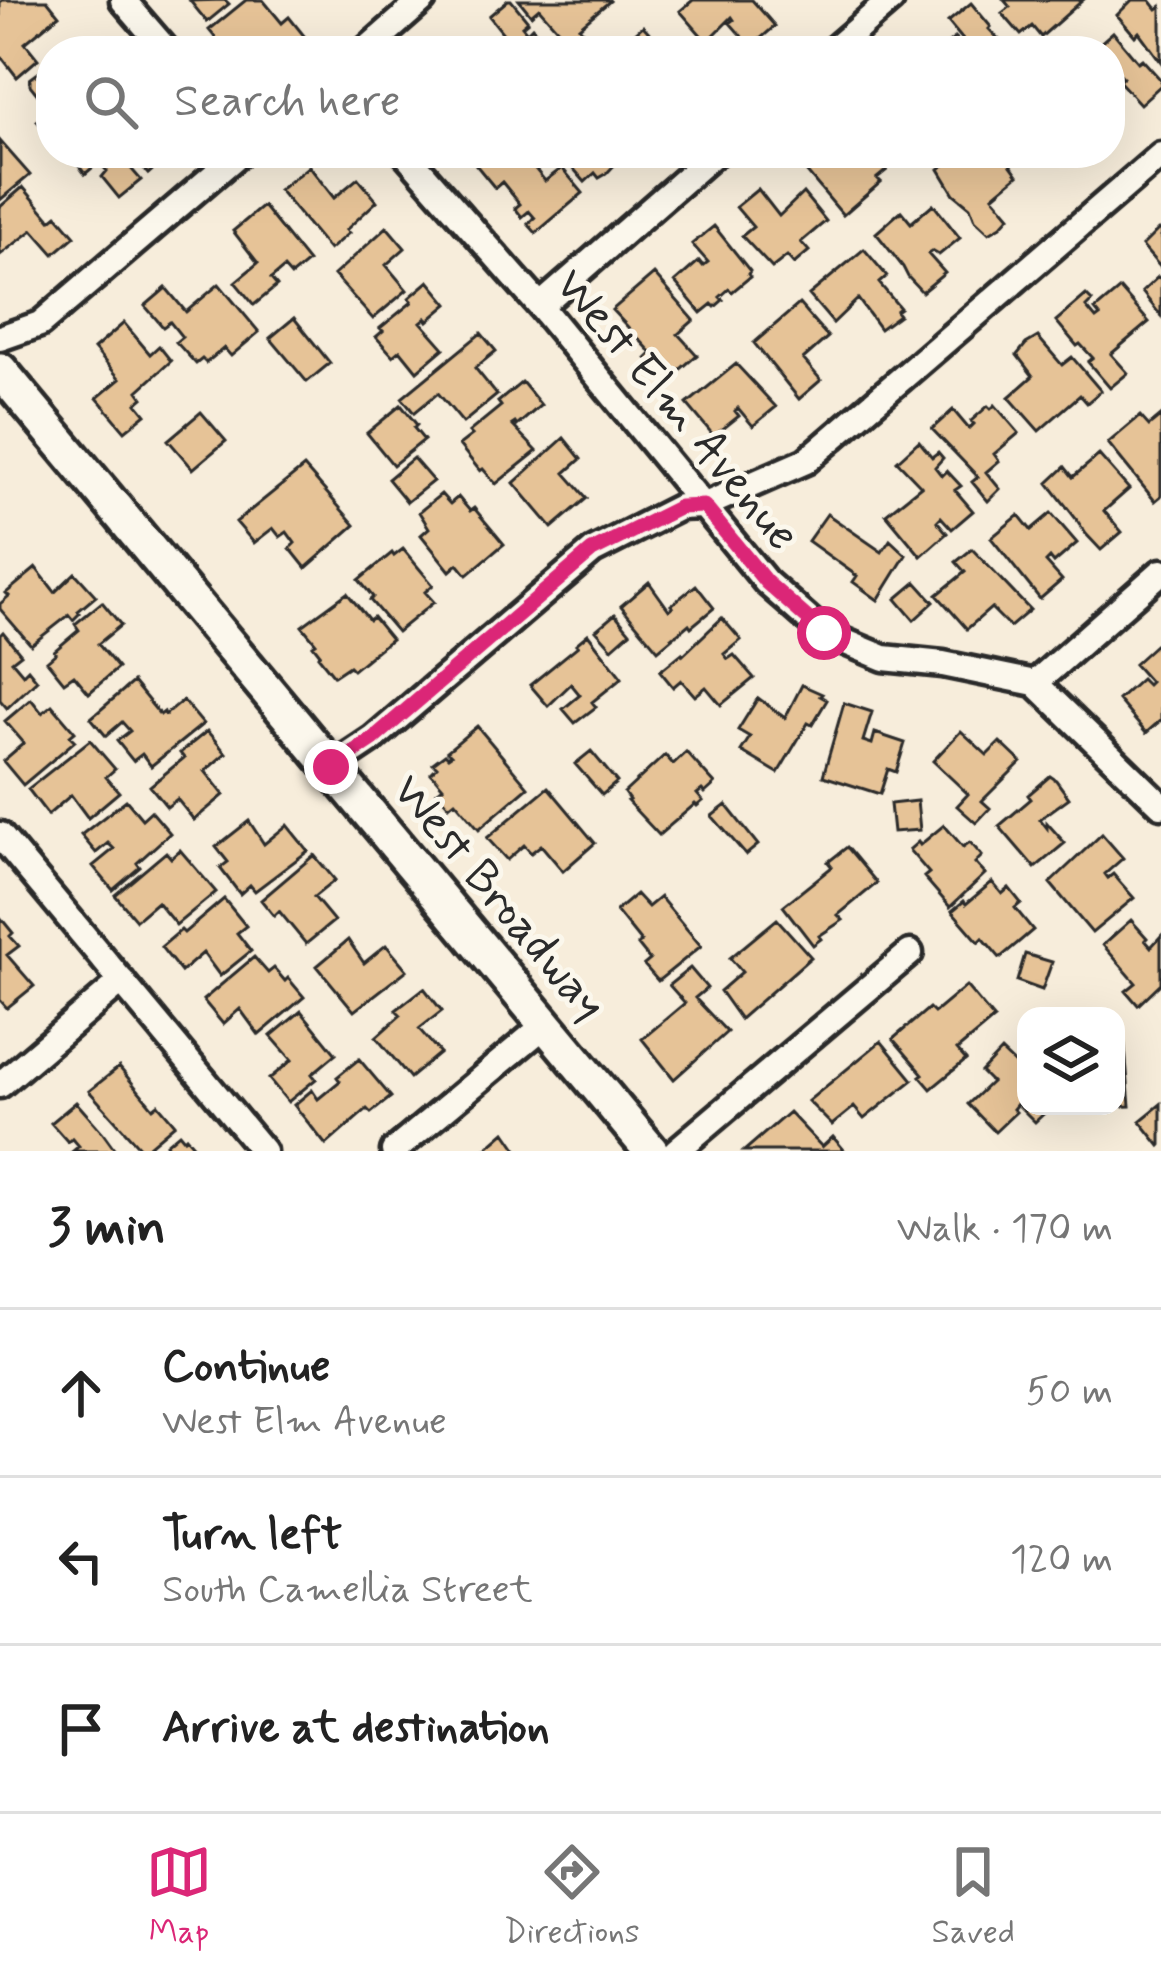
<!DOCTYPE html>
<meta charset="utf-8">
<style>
:root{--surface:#fff;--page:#f6f6f6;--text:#222;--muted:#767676;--line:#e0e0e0;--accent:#db2777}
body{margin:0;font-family:Mynerve,sans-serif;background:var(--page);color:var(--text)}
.controls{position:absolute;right:36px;bottom:36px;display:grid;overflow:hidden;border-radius:24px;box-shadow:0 12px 48px #0002}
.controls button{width:108px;height:108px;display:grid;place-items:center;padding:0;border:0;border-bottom:3px solid var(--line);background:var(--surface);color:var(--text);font:60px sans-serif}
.stop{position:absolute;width:36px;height:36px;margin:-27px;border:9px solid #db2777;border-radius:50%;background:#fff}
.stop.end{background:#db2777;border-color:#fff;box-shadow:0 3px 12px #0008}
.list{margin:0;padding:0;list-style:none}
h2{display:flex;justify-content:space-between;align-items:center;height:156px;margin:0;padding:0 48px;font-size:51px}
h2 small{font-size:39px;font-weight:400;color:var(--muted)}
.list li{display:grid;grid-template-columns:78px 1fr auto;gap:36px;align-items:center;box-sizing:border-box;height:168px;padding:0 48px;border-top:3px solid var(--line)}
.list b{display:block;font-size:45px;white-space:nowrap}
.list p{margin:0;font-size:39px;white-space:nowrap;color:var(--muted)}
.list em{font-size:39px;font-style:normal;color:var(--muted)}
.icon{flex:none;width:66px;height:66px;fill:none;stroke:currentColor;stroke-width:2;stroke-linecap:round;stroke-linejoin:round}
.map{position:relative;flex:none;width:1161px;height:1151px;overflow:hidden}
.search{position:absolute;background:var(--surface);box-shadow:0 12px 48px #0002;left:36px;right:36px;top:36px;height:132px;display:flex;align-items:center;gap:30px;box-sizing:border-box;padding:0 42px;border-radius:48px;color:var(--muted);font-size:45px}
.sheet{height:660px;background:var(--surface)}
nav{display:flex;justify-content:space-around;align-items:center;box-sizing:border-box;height:168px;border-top:3px solid var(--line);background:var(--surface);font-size:33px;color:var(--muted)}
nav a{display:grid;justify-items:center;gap:6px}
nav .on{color:var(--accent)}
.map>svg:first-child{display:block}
.building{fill:#e6c397;stroke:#2b2b2b;stroke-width:3}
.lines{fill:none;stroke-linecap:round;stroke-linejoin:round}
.street-casing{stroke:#2b2b2b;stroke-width:33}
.secondary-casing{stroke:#2b2b2b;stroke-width:42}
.street{stroke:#fbf7ec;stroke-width:24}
.secondary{stroke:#fbf7ec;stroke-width:33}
.route{stroke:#db2777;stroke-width:15}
.labels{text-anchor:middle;stroke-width:10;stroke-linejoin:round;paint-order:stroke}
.street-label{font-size:48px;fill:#2b2b2b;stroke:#fbf7ec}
</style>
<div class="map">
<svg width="1161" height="1151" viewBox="0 0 1161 1151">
<rect width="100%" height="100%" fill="#f7eddb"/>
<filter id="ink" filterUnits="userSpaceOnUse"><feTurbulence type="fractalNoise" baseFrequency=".00833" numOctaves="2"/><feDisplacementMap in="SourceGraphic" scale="24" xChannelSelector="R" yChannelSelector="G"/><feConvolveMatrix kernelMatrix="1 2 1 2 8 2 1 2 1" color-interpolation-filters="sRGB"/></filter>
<g filter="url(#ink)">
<path class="building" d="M3,0h44l12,15 -34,28 13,16 -21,18 -17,-22v-53z
M225,0l4,4 -22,18 -17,-21z
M246,0h17l19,23 7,-6 16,20 -18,14h-38l8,-6 -2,-3 -11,9h-18l-17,-21z
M508,0h3l17,21 -6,5 5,6 5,-5 20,24h-56l13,-10 -20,-25z
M519,0h90l1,1 -31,26 11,12 -14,11 -37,-42 -8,7z
M693,0h59l23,26 -24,21 -21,-24 4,-3 -2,-3 -25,25 -27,-31z
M1004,0h79l-42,37 -9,-11 -11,9 -19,-22 8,-6z
M1132,0h18l7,9 4,-3v56l-22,-30 -4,4 -18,-21z
M971,3l20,24 -2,2 21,22h-72l17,-13 5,5 3,-3 -15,-18z
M643,26l21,22 9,-9 10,12h-49l-8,-10z
M1113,32l25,30 4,-3 19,21v5l-21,19 -21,-23 4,-4 -2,-2 -11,12v-36h-19z
M51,69v69l-14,-17 13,-11 -20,-25v-6l12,-9 3,4z
M0,141l30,34 -30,25z
M69,153h57l-5,4 20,23 -22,18 -17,-21 5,-6 -8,-9 -14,12z
M172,153l-24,21 -17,-20 1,-1z
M490,153h32l23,28 17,-13 21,25 -47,40 -8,-9 7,-6 -6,-7 -7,6 -7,-9 5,-4 -18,-22 -7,6 -19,-23z
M560,153h55l5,6 -14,15 -7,4 -4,-5 -10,9z
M824,153h57l-5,4 11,13 -10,8 4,4 -38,33 -38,-45z
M973,153h29l16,22 -25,21 17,20 -9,10 -12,7 -14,-13 -5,-13 -16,-13 -15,-25 16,-13 6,7z
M309,166l25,32 24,-20 19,23 -31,29 3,3 -20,17 -50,-60z
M23,187l28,33 6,-5 18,21 -21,18 -21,-24 -33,25v-48z
M758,189l21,27 24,-23 23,28 -25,21 8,9 -15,13 -7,-8 -15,12 -30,-32 11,-9 -17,-20z
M933,204l27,34 -21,17 -7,-4 -4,3 17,19 -23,19 -14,-15 -5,-10 -27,-34 25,-22 10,12z
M263,206l45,56 -17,14 -7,-8 -13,11 6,7 -23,19 -19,-23 23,-19 -25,-32z
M714,226l36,45 -2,3 2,3 -18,15 -3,-3 -9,8 3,3 -8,7 -3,-3 -11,9 -26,-31 24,-21 4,5 5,-4 -16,-18z
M387,227l18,21 -19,17 21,25 -34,29 -39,-44z
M1158,230h3v38l-19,-22z
M864,249l23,27 -8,7 21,25 -4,3 3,4 -19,14 -22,-30 -25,24 -24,-28z
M654,274l40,46 -16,14 19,21 -30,26 -20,-23 5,-5 -40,-43z
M1158,277l3,2v37l-19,-24z
M429,281l19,23 -20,17 -2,-3 -5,4 23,26 -27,23 -17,-21 -7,6 -17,-19 7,-6 -3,-3 32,-26 -3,-4z
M219,284l40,48 -28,24 -7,-8 -18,15 -4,-4 -6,5 -20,-22 6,-5 -12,-15 -7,5 -18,-21 21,-18 20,24z
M1120,289l29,33 -38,32 17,19 -18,15 -22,-26 5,-4 -13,-14 -3,2 -21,-25 30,-26 6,6 -6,6 10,12 4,-3 -5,-6z
M799,304l29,33 -25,22 18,21 -22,19 -45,-56z
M294,318l36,45 -23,19 -37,-44z
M124,323l26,31 9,-8 12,15 -33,30 5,7 -6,5 9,11 -21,17 -28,-33 23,-19 -26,-30z
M481,333l15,18 -21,17 22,27 -34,28 -25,-30 -24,20 -12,-15z
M1038,337l24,28 10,-8 29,34 -14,12 -7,-8 -41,36 -30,-34 24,-21 -16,-21 9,-11z
M736,364l40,43 -23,19 -15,-18 -3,3 4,5 -25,20 -27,-32z
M522,382l19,23 -24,21 -2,-3 -3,2 25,26 -41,33 -13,-15 -3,2 -21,-26 13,-10 -3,-3 32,-26 -3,-4z
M401,405l16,20 -3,3 10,12 -31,25 -26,-32z
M995,405l24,28 -25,21 5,7 -13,11 14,17 -12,12 -16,-19 6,-5 -46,-48 21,-19 16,19 5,-5 -3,-3 17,-15 3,3z
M201,412l25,29 -33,28 -25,-29z
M1140,416l9,10 12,-10v80l-6,5 -47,-58z
M564,438l17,21 -16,14 22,25 -35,30 -38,-45z
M919,441l13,16 6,-5 5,6 -8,9 7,9 5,-5 14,15 -6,4 18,21 -21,18 -11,-12 -4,4 10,12 -26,23 -35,-42 35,-28 -24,-25z
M1099,455l30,34 -25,22 18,21 -21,18 -15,-16 -9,-14 -29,-37 17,-16 8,10z
M413,458l20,23 -26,21 -19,-23z
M304,467l51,58 -49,43 -16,-20 5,-5 -8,-11 -7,5 -7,-9 -19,15 -18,-21z
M441,494l9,10 8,-7 12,14 4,-3 30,36 -37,31 -9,-11 -8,7 -29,-36 8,-7 -10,-16z
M1051,513l26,30 -23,20 -4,-5 -4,4 16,18 -22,19 -49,-61 28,-23 12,15z
M827,514l55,38 8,-12 16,15 -28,45 -25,-18 4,-6 -49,-35z
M403,549l30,36 -8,7 9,10 -37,30 -27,-32 3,-3 -14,-17 33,-27 2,3z
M972,549l58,61 -20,17 -19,-19 -24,21 -30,-34 28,-23 -9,-10z
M36,568l19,24 20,-19 21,23 -18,15 2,2 -7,7 -4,-5 -38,30 -31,-36v-5l9,-8 -3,-3z
M649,582l20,28 4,-3 -2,-2 25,-20 18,23 -23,19 -2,-3 -31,26 -37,-44z
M916,582l18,20 -20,18 -18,-21z
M347,593l22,27 4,-3 18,22 -38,31 -4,-4 -15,10 -16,-20 2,-2 -7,-9 3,-2 -14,-17z
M102,602l19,23 -23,19 20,24 -29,25 -15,-18 -10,7 -17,-21 9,-8 -2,-2 25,-21 -4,-6z
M615,614l15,18 -18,16 -16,-18z
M722,618l19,22 -17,14 4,5 6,-4 20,23 -33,27 -15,-18 -11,9 -14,-16 -8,7 -13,-16 22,-18 1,2z
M3,632l18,22 -9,7 11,13 5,-5 9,11 -30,28 -7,-8v-65z
M588,634l34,44 -30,24 4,5 -21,16 -12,-14 17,-14 -9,-11 -23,22 -18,-21 48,-39 -2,-2z
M1155,645l6,6v69l-15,13 -28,-33 23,-21 6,6 3,-3 -16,-18z
M133,682l27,33 4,-3 1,3 18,-15 20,24 -52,42 -9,-12 -9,7 -16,-20 13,-10 -8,-9 -16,14 -15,-18z
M802,685l20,9 -2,2 7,4 -15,25 -4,-2 -30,50 -37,-22 9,-14 -12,-7 20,-32 27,20z
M31,699l11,14 10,-8 23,27 -5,4 5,5 -52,44 -20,-24 21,-18 -19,-22z
M844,703l28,9 -9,29 9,3 3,-11 30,10 -9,29 -8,-3 -8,25 -57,-18z
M477,726l51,61 -49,42 -24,-28 -6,5 -12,-14 6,-5 -12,-14 6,-6 -4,-4 12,-9 3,3 3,-2 -4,-4z
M207,731l19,22 -21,18 19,24 -30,25 -17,-21 -10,8 -17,-21 34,-28 -4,-5z
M961,731l26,24 13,-13 21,20 -39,39 8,7 -14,15 -19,-17 11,-12 -35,-33z
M90,740l25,29 -9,8 13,15 -31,26 -17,-23 -23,20 -20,-26z
M591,751l26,31 -15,13 -27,-31z
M686,752l29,32 -10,9 -3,-3 -5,4 6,7 -6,5 -2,-2 -36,31 -32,-34 2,-1 -5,-7 41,-38 8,9z
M1050,776l6,4 13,18 -29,21 7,9v-5l18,20 -30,25 -36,-42 32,-27 -3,-4z
M548,787l47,56 -32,28 -22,-26 -10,8 -7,-8 -17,15 -20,-22z
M126,800l16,19 9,-8 19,22 -33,30 3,4 -27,23 -20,-24 21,-17 -6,-6 -12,10 -15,-18z
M917,801l3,29 -27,2 -3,-28z
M726,805l32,40 -12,10 -34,-39z
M249,821l15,23 23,-19 21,26 -53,40 -5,-6 -10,9 -20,-26 8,-6 -12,-15z
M944,825l19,22 7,-5 12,14 -7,7 10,11 -35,33 -26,-30 5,-4 -20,-23 9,-8 2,3z
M1102,834l21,24 -18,16 3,4 5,-4 21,24 -42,35 -42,-50z
M847,847l30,36 -39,32 5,5 -24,16 2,3 -8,6 -30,-39 49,-39 -4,-5z
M180,850l36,42 -40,33 -19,-23 -21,18 -21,-25 51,-43 5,6z
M314,855l21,25 -21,17 20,24 -28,23 -27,-33 -5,5 -13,-16z
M992,882l10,12 7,-6 12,15 -6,5 18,22 -33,28 -17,-20 -4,4 -27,-31 12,-10 2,3z
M636,894l12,13 12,-10 41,49 -43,35 -14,-16 6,-5 -12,-15 3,-3 -25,-31z
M224,899l22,27 -9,7 14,18 -31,25 -17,-23 -22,19 -20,-25 20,-17 3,3z
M0,917l13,16 -3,3 9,10 -12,9 27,31 -27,22 -7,-8z
M777,919l34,38 -71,62 -20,-28 22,-19 -12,-14z
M1131,920l16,18 -2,2 6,7 10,-11v47l-23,22 -12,-14 10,-8 -33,-38z
M348,940l16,23 22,-18 21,25 -53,41 -37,-45z
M1025,954l27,8 -10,28 -25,-9z
M254,957l14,16 6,-5 11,13 3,-3 16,19 -45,38 -19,-26 -17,15 -20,-24z
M690,968l17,20 -12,10 32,34 -53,47 -32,-40 43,-36 -16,-18z
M966,986l28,33 -37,31 9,10 -35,29 -11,-13 3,-2 -30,-35 36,-31 5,5z
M424,988l18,23 -23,18 21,24 -30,25 -34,-41 25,-22 -5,-5z
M301,1011l35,43 -24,20 4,5 -28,23 -19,-23 23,-19 -21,-24z
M1116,1036h8l6,70 -28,1 14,-1z
M881,1041l32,39 -49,39 -10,-12 -22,18 -24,-24z
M1001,1051l25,24v31h26l-17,16 -18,-18 -4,5 3,3 -21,20 -27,-28 23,-22 -10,-10z
M359,1059l32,38 -20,16 -4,-4 -41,36 -32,-40 18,-15 6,9 22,-18 -3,-4z
M119,1067l34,41 5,-4 17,20 -32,27 -54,-60z
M76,1102l27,31 13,18h-43l6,-5 -7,-8 -4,4 -17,-19z
M1161,1104v41l-1,1 -20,-25z
M789,1112l33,35 11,-10 12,14h-101z
M505,1132l13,19h-35z
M179,1133l5,6 2,-2 12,14h-28l-4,-7z"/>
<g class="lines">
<defs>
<path id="street" d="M123,0l44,51
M365,51l58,-51
M832,51l59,-51
M405,153l135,153 226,276 58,51 60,25 59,6 92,19 126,122
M540,306l175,-153
M0,338l40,-14 200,-171
M1035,683l126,-111
M331,767l42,-28 220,-188 87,-44 23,-1 103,-45 355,-306
M0,835l263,316
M0,1085l122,-104
M394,1151l151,-126
M676,1151l234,-198"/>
<path id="secondary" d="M0,370l651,781"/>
</defs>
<use href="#street" class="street-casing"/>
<use href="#secondary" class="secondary-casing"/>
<use href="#street" class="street"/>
<use href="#secondary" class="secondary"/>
</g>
</g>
<g class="lines" filter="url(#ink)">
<path class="route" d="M331,767l42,-28 219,-188 88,-44 24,-1 62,76 58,51"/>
</g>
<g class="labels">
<g class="street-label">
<text transform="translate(679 408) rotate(50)" y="17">West Elm Avenue</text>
<text transform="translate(501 896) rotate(50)" y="17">West Broadway</text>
</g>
</g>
</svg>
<div class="controls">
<button><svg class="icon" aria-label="layers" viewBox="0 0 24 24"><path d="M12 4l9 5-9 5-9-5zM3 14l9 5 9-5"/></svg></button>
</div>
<div class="stop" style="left:824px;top:633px"></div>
<div class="stop end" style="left:331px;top:767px"></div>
<div class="search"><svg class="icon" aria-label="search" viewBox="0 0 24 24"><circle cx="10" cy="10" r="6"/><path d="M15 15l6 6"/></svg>Search here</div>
</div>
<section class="sheet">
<h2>3 min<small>Walk · 170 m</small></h2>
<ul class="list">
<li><svg class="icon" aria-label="ahead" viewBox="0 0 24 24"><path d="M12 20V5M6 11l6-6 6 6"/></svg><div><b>Continue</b><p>West Elm Avenue</p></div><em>50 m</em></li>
<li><svg class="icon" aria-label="left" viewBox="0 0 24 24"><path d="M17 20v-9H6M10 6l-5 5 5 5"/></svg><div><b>Turn left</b><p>South Camellia Street</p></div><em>120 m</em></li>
<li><svg class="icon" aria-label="arrive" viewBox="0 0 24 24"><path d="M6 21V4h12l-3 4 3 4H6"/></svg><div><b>Arrive at destination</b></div></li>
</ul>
</section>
<nav>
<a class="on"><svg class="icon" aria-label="map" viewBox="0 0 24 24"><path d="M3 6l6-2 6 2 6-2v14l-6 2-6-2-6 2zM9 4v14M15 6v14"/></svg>Map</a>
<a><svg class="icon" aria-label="directions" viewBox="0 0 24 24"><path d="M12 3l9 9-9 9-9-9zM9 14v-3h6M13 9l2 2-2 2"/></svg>Directions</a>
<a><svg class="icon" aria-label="saved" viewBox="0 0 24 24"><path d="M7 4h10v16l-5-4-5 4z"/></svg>Saved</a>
</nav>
